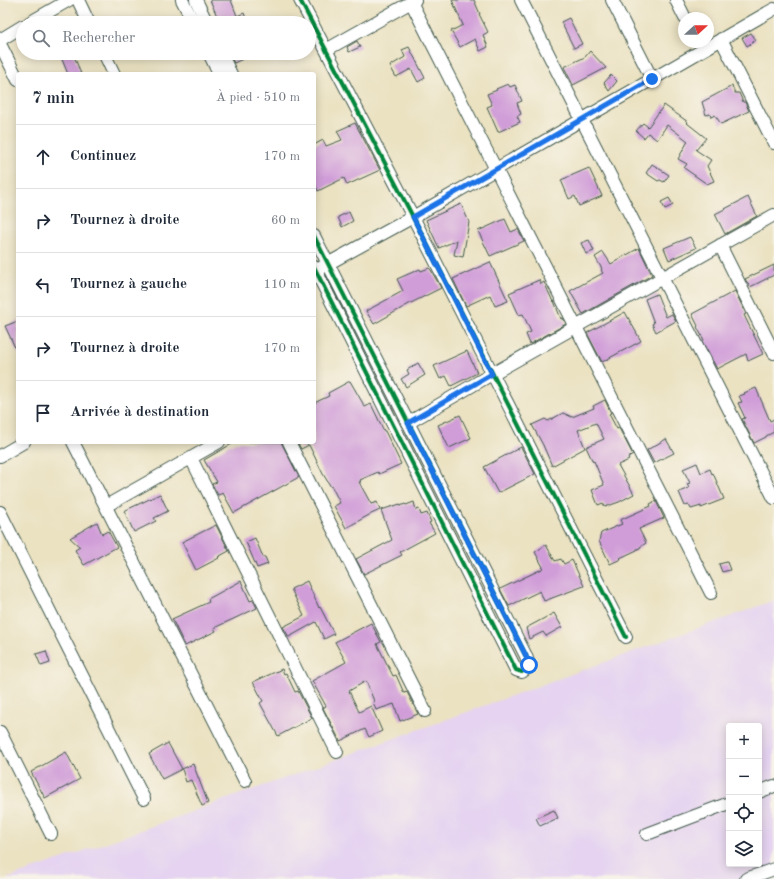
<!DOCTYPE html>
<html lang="fr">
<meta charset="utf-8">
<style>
:root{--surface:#fff;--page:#f2f2f3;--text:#1f2937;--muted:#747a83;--line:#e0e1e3}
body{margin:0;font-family:"Old Standard TT",serif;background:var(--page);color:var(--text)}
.controls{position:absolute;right:12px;bottom:12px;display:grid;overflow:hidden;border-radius:4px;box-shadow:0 2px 10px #0003}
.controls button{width:36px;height:36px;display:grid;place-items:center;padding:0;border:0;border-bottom:1px solid var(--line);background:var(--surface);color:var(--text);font:20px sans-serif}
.compass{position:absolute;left:678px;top:12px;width:36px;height:36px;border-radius:50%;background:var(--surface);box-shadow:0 2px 10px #0003;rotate:69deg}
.stop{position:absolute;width:12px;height:12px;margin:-9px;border:3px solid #1a73e8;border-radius:50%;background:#fff}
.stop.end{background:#1a73e8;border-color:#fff;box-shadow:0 1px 4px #0008}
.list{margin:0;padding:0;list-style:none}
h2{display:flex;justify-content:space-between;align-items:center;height:52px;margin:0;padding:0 16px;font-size:17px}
h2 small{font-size:13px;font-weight:400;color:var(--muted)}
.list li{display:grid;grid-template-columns:26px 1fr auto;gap:12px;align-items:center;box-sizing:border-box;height:64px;padding:0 16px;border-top:1px solid var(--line)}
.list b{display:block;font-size:15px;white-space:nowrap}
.list em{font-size:13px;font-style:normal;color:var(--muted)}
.icon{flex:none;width:22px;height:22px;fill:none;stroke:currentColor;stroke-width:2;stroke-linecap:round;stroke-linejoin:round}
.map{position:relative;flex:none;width:774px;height:879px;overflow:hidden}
.search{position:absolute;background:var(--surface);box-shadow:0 2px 10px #0003;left:16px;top:16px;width:300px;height:44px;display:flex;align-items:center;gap:10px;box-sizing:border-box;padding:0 14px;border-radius:22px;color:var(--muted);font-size:15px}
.panel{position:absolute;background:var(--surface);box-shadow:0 2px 10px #0003;left:16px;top:72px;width:300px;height:372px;border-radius:4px}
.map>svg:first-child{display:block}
.built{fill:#e5d3f1;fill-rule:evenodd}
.building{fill:#d09dd8}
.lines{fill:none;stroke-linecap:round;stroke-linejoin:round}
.minor-casing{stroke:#3e5649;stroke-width:14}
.minor{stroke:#fff;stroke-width:12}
.cycleway-casing{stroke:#f7f3e8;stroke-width:6}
.cycleway{stroke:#00873e;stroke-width:4}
.route{stroke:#1a73e8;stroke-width:5}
</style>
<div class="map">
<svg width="774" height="879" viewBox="0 0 774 879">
<rect width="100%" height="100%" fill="#f7f3e8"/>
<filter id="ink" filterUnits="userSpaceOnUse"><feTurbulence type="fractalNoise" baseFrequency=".025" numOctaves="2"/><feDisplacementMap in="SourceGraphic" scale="8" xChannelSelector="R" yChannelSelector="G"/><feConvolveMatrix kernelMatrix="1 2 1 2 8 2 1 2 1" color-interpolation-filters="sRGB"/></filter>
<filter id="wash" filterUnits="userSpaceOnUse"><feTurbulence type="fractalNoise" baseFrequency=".012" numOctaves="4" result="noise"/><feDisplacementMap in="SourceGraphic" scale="16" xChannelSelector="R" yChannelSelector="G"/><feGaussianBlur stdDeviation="0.9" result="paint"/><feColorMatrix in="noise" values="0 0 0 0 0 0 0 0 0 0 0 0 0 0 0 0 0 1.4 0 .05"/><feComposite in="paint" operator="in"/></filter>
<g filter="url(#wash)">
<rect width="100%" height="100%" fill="#ebe2c2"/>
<path class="built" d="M774,600v279h-768l737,-267zM729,726h30v138h-30z"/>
<g id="blocks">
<path class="building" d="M210,0h21l6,16 7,-3 4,10h-28z
M452,0h22l6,14h-1l9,18 -5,3 5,12 -8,4 -5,-12 -15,8 -9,-16 12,-6z
M569,18l13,26 -8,4 -13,-26z
M751,33l5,7 -9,6 -5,-8z
M357,41l3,6 -11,5 -2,-5z
M409,47l16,31 -7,4 -7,-13 -15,8 -6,-11 15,-9 -3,-7z
M590,51l16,17 -33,17 -9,-18 21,-10z
M70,53h3l8,21h-13l-7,-17z
M229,53h27l-22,10z
M611,75l6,6 -8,10 -5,-8z
M508,84l2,3 5,-2 7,16 -5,2 4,11 -4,2 3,6 -22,10 -11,-25 5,-2 -5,-11 10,-4 -1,-1z
M732,86l3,7h4l4,9h2l4,9 -28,13 -6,-9 -4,2 -1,-3 -4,1 -4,-13z
M664,105l24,17 -1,1 19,15 -10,12 15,10 -4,6 7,15 -7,3 -23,-16 3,-4 -9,-5 10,-18 -21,-16 -10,15 -9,-7 -4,5 -8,-7 7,-8 5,4z
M355,123l25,47 -33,15 -3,-7 -26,13 -4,-9v-37l9,-5 3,6 16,-6 -5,-9z
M652,164l17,11 -5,7 -4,-2 -2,1 -12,-8z
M589,168l13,28 -23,10 -4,-10 -6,3 -8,-19z
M748,197l9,19 -32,18 -10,-20z
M669,198l4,7 -8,4 -4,-7z
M461,204l8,18 -6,35 -9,-2 3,-15 -18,8 -13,-28z
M349,212l4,9 -11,6 -4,-10z
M505,219l6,13 7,-3 6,12 -34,15 -12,-25z
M690,237l6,11 -27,12 -5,-12z
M589,240l5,11 -8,3 -5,-11z
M639,248l13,27 -69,39 -13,-23 33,-18 -2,-3 1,-1 -7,-12 8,-5 8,12z
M490,262l18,39 -13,5 -5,-11 -24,11 -13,-27z
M774,265v10l-24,12 -5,-8z
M429,268l2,2 10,18 -32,16 -35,20 -8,-13 37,-20 -6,-12 23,-10 1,2z
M539,280l2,4 3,-2 9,20 1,-1 7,18 2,-1 3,6 -36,20 -4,-10 5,-2 -8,-18 -4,1 -10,-22z
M735,291l11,23 -2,1 19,39 -15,7 -2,-7 -29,15 -15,-28 2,-1 -7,-13 1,-1 -6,-12z
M657,294l9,23 6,-3 4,7 -20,11 -4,-8 2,-1 -9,-24z
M625,312l16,29 -39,21 -15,-29z
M18,321v33l-13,-28z
M467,351l10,22 -26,13 -5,-10 -6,3 -6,-13z
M418,363l7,12 -19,12 -5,-8 8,-5 -2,-4z
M350,381l15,26 6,-3 13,27h1l16,33 -22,10 -1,-2 -18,8 1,2h-2l12,22 6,-2 3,8 -11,5 -23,13 -12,-22 6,-3 -8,-16h-1l-8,-13 -14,-29 -8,4 -4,-7h17v-39l15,-7 -1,-3z
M756,388l14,33 4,-2v13l-8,4v1l-12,6 -12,-24 3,-1 -7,-15 4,-1 -3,-6 6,-2 -1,-1z
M605,400l6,13 -2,1 8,15 2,-1 14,27 -5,3 1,2 -11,5 16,29 -15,8 -14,5 -2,-4 -5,2 -6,-15 12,-5 -10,-24 -1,1 -7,-15 18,-8 -8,-16 -18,7 7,18 -33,18 -9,-21 -11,-20 13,-6 3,2 15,-8 9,4 22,-9 -1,-2z
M460,415l11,23 -22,10 -11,-23z
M666,439l8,14 -20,10 -7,-13z
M235,442h46l18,35 -65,36 -11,-20 -5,2 -6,-11 5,-2 -13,-22z
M521,447l14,27 -37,19 -14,-26z
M697,463l4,10 9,-4 2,5 1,-1 11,26 -23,9v-2l-10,3 -2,-4 -4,1 -6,-14 10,-4 -2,-4 3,-1 -7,-14z
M160,494l8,17 -14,7 2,3 -22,11 -10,-21z
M656,501l8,17 -25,11 7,14 -6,4v1l-3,1v1l-17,8 1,1 -11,5 -11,-23 2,-8 21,-9 -2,-4 31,-14 -1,-2z
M414,502l2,8 3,-1 2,6 6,-2 4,9 -2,1 6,10 -35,19 2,3 -38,19 -8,-15 36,-19 -11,-30 19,-6v2l5,-2 1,1z
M97,522l5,12 6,-3 9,16 -33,18 -9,-15 5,-3 -10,-9z
M216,525l13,26 -11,6 1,1 -23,12 -14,-28z
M255,538l8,19h2l3,7 -11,4 -11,-26z
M546,545l9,16 6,-2 3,5 8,-4 12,26 -40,15 -4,-10 -31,15 -9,-17 42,-20v-1l1,-1 -8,-15z
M727,562l3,8 -8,2 -3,-8z
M241,581l9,20 3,-1 4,8 -43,20 2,3 -31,15 -13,-27 37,-17 -1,-3z
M307,581l12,27 1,-1 14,27 -10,5 -8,-17 -27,15 -6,-10 21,-11 -13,-27z
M554,613l8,14 -16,9 -3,-4 -14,7 -3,-11z
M371,623l10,19 -4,2 16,32 3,-1 8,18 3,-1 11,22 -18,7 -6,-17 -18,6 -3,-8 1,-1 -8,-20 -17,10 10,21 12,-6 11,25 -13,6 -4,-8 -25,12 -17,-33 3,-2 -14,-25 34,-19 -11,-20z
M46,651l4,12 -9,3 -5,-12z
M282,669l2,5 2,-1 9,19 3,-1 14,27 -34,18 -18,-33 3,-2 -10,-19z
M168,743l14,26 -20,10 -13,-25z
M66,752l14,27 -35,19 -14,-26z
M193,764l15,39 -6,3 -11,-26 -5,2 -4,-13z
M554,810l4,8 -18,8 -4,-8z"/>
</g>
</g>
<g filter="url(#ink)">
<use href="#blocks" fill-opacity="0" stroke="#3e5649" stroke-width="1"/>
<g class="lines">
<defs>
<path id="minor" d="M78,0l11,23
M182,0l12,23
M196,0l11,23
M300,0l113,217 213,420
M521,0l253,498
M612,0l40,79
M676,0l9,18
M411,2l300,591
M29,23l40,-23
M721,39l53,104
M0,40l23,-14
M0,44l18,36
M326,50l89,-50
M104,53l10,21
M209,53l10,21
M221,53l10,21
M314,236l212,420 3,9 -3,4 -4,3 -6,-2 -202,-403
M720,245l54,108
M322,267l91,-50 361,-208
M408,423l84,-49 282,-159
M73,442l172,339
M289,442l136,269
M0,456l24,-14
M191,458l146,294
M106,506l113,-64
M0,512l144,287
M0,732l51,102
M759,792l15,-6
M647,834l82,-31
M746,879l28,-10"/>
</defs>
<use href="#minor" class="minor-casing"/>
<use href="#minor" class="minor"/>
<defs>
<path id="cycleway" d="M300,0l113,217 213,420
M314,236l212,420 3,9 -3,4 -4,3 -6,-2 -202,-403"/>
</defs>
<use href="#cycleway" class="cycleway-casing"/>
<use href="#cycleway" class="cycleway"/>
</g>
</g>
<g class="lines" filter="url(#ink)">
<path class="route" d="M529,665l-3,-9 -118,-233 84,-49 -79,-157 239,-138"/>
</g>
</svg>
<div class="controls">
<button>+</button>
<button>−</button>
<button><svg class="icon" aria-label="locate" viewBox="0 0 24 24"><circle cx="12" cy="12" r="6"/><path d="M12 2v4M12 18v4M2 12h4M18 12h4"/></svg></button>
<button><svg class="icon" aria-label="layers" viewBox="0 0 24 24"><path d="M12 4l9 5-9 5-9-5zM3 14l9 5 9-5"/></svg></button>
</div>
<svg class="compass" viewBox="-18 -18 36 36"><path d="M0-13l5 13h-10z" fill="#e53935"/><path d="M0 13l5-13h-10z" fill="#747a83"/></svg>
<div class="stop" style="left:529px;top:665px"></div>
<div class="stop end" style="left:652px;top:79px"></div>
<div class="search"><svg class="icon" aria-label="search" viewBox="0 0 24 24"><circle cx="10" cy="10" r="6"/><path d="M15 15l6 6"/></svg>Rechercher</div>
<section class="panel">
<h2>7 min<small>À pied · 510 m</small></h2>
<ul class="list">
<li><svg class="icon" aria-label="ahead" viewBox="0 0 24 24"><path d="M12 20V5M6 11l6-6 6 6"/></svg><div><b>Continuez</b></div><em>170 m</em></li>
<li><svg class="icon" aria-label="right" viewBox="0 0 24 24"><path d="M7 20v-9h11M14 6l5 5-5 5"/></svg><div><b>Tournez à droite</b></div><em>60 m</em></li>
<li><svg class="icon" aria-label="left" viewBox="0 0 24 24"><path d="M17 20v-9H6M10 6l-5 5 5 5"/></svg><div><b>Tournez à gauche</b></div><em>110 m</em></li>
<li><svg class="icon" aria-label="right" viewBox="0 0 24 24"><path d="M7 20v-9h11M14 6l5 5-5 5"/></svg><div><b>Tournez à droite</b></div><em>170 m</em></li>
<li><svg class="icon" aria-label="arrive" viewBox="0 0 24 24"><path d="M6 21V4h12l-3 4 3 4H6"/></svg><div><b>Arrivée à destination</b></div></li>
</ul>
</section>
</div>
